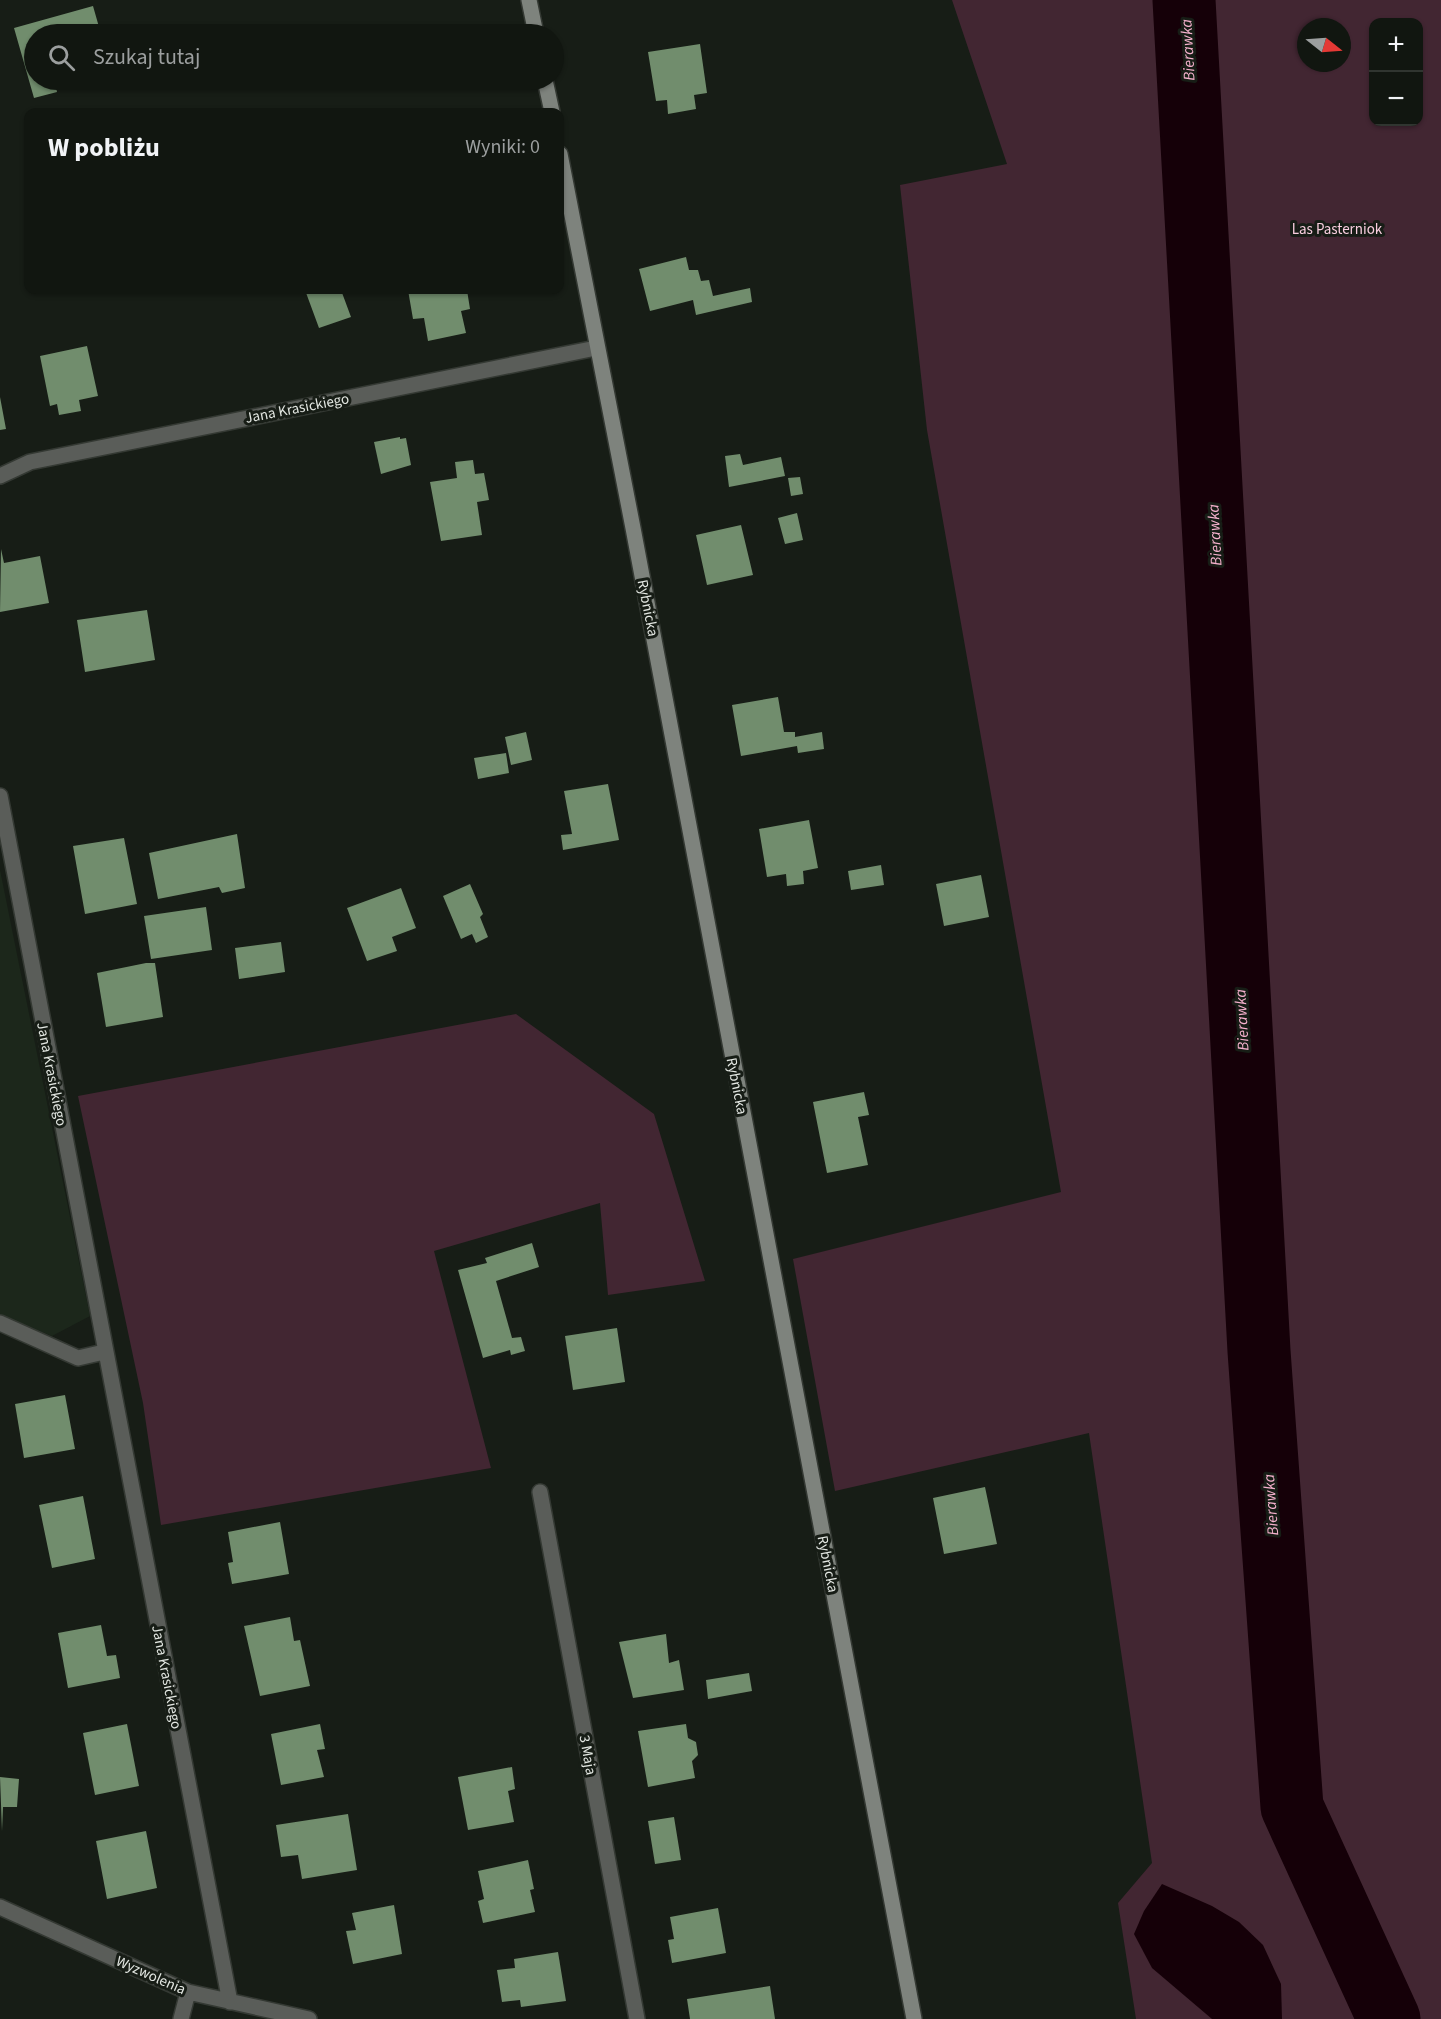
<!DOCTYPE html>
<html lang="pl">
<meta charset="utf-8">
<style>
:root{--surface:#111610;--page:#1a1f19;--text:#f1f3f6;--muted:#9c9f9f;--line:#303530}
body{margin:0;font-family:"Source Sans 3",sans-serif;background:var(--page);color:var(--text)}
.controls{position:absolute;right:18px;top:18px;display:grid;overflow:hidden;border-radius:12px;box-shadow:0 2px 4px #0004}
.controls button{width:54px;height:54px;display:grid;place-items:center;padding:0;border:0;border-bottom:2px solid var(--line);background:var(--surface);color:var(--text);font:30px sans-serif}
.compass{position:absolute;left:1297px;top:18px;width:54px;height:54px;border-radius:50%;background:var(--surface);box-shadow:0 2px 4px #0004;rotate:107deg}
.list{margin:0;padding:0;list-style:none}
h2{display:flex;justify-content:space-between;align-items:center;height:78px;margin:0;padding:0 24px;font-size:26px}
h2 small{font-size:20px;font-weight:400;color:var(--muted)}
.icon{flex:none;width:33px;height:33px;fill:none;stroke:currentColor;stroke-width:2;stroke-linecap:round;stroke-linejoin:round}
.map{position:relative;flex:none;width:1441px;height:2019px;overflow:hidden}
.search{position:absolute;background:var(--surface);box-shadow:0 2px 4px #0004;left:24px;top:24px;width:540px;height:66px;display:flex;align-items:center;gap:15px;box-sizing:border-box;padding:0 21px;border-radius:33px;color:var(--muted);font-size:22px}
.panel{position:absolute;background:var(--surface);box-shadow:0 2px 4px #0004;left:24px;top:108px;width:540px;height:186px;border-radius:12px}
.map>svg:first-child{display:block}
.built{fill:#1c271b}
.green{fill:#422632;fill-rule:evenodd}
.water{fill:#150008}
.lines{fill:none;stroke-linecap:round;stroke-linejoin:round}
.river{stroke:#150008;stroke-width:63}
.building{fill:#718d6d}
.minor-casing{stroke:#343933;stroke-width:18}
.secondary-casing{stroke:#343933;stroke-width:18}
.minor{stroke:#5a5d59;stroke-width:15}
.secondary{stroke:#7e837d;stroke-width:15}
.labels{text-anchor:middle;stroke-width:6;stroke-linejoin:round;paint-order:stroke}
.park-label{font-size:15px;fill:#f9cedf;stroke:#171d16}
.street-label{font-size:15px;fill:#e3e7e2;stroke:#171d16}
.water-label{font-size:16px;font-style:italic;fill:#f5b1cd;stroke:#171d16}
</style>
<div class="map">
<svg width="1441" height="2019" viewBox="0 0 1441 2019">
<rect width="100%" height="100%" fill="#171d16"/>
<path class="built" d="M0,870l90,446 -38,20 -52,-21z"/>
<path class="green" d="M952,0h489v2019h-305l-18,-116 34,-40 -63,-430 -254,58 -42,-232 268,-67 -134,-762 -27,-245 107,-21zM1374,22h44v100h-44zM1306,27h36v36h-36z
M516,1014l138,100 51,167 -97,14 -8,-92 -166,48 57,217 -330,57 -18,-122 -65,-307z"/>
<path class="water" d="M1162,1884l50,22 27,16 24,23 18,39 1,35h-70l-60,-51 -18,-34 10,-23z"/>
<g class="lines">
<path class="river" d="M1184,0l75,1351 33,456 97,212"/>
</g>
<path class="building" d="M93,6l8,28h-67v46h27l1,5 -6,2 1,5 -23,6 -20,-70z
M700,44l7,49 -13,2 2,14 -28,5 -1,-14 -11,1 -8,-49z
M686,257l3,13h9l3,11 8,-1 4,16 37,-8 2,14 -56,13 -3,-15 -43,11 -11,-42z
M305,290h36l10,27 -32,11z
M408,290h59l3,19 -9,2 5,22 -38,8 -4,-23 -11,1z
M87,346l11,50 -19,4 2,11 -22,4 -2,-11 -7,2 -10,-50z
M0,397l6,32 -6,1z
M400,437v2l6,-1 5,27 -30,9 -7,-32z
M740,454l3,11 38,-8 4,19 -56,11 -4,-31z
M473,460l2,14 9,-1 5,27 -12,2 5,33 -41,6 -11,-59 27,-4 -2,-16z
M800,477l3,17 -12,2 -3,-18z
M797,513l6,27 -18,4 -7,-26z
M741,525l12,50 -46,10 -11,-50z
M1,549l3,14 36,-7 9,47 -49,9z
M147,610l8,50 -70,12 -8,-52z
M778,697l6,35h11v5l27,-5 2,17 -26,4 -1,-7 -56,10 -9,-51z
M526,732l6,28 -21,5 -6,-28z
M506,753l3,20 -31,6 -4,-21z
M608,784l11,56 -56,10 -2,-15 11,-1 -8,-43z
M809,820l9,48 -15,3 1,13 -17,2 -1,-12 -19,3 -8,-48z
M237,834l8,54 -23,5 -3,-6 -61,12 -9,-46z
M124,838l13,66 -52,10 -12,-68z
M881,865l3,20 -33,5 -3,-19z
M981,875l8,42 -45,9 -8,-42z
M470,884l13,30 -3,3 8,20 -12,6 -4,-9 -11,5 -18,-43z
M401,888l15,40 -24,9 5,14 -30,10 -20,-53z
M206,907l6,43 -61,9 -7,-43z
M281,942l4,30 -46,7 -4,-31z
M146,963h9l8,54 -57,10 -9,-54z
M864,1092l5,23 -11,2 10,48 -41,8 -14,-71z
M532,1243l7,24 -43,14 16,57 9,-1 4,14 -14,4 -1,-5 -27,8 -25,-88 29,-7 -2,-5z
M617,1328l8,54 -52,8 -8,-54z
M65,1395l10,54 -51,9 -9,-54z
M985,1487l12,57 -53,10 -11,-56z
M83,1496l12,63 -43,9 -13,-63z
M280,1522l9,52 -57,10 -4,-21 5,-1 -5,-30z
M290,1617l4,24 6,-1 10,46 -50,10 -16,-70z
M101,1625l6,31 9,-1 4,23 -52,10 -10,-55z
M666,1634l3,29 10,-3 5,30 -51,8 -14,-56z
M749,1673l3,18 -44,8 -2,-19z
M127,1724l12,62 -44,9 -12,-62z
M320,1724l5,25 -8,1 7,27 -43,8 -10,-51z
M686,1724l2,14 8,4 2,13 -6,6 3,17 -47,9 -10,-56z
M512,1767l3,22 -7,2 6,31 -46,8 -10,-53z
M0,1777l19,2 -2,28h-14l-1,24z
M348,1814l9,56 -55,9 -4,-24 -17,2 -5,-32z
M674,1817l7,43 -26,4 -7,-43z
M146,1831l11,57 -50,11 -11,-58z
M528,1860l6,29 -4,1 5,22 -52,11 -5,-22 6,-2 -6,-28z
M394,1905l8,49 -49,10 -7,-33 10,-1 -4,-17z
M718,1908l8,45 -54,10 -4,-23 6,-1 -4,-22z
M558,1952l8,49 -45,6 -1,-7 -18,2 -5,-32 18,-2 -1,-9z
M770,1986l5,33h-85l-3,-20z"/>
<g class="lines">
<defs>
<path id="minor" d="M0,476l30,-14 566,-114
M0,796l230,1206
M0,1323l78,35 26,-6
M540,1492l97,527
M0,1907l188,85 121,27
M181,2019l7,-27"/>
<path id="secondary" d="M529,0l7,34
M545,80l7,32
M560,154l73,374 281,1491"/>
</defs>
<use href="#minor" class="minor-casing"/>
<use href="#secondary" class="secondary-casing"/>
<use href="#minor" class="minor"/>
<use href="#secondary" class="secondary"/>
</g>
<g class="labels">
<g class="park-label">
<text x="1337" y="234">Las Pasterniok</text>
</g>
<g class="street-label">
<text transform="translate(297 408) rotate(-11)" y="5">Jana Krasickiego</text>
<text transform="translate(648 608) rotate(79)" y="5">Rybnicka</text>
<text transform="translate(52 1074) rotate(79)" y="5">Jana Krasickiego</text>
<text transform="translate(737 1086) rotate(79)" y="5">Rybnicka</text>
<text transform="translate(828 1564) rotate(79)" y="5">Rybnicka</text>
<text transform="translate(167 1677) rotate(79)" y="5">Jana Krasickiego</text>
<text transform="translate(588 1755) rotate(80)" y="5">3 Maja</text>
<text transform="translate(151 1975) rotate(24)" y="5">Wyzwolenia</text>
</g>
<g class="water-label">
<text transform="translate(1187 50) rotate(-93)" y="6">Bierawka</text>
<text transform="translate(1214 535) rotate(-93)" y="6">Bierawka</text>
<text transform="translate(1241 1020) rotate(-93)" y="6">Bierawka</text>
<text transform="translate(1270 1505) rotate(-94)" y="6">Bierawka</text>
</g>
</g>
</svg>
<div class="controls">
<button>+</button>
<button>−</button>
</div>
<svg class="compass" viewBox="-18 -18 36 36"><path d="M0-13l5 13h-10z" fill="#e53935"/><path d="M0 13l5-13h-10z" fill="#9c9f9f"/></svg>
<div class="search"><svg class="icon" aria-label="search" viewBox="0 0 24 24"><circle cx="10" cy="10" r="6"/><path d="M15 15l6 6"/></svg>Szukaj tutaj</div>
<section class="panel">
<h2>W pobliżu<small>Wyniki: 0</small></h2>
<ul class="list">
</ul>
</section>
</div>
